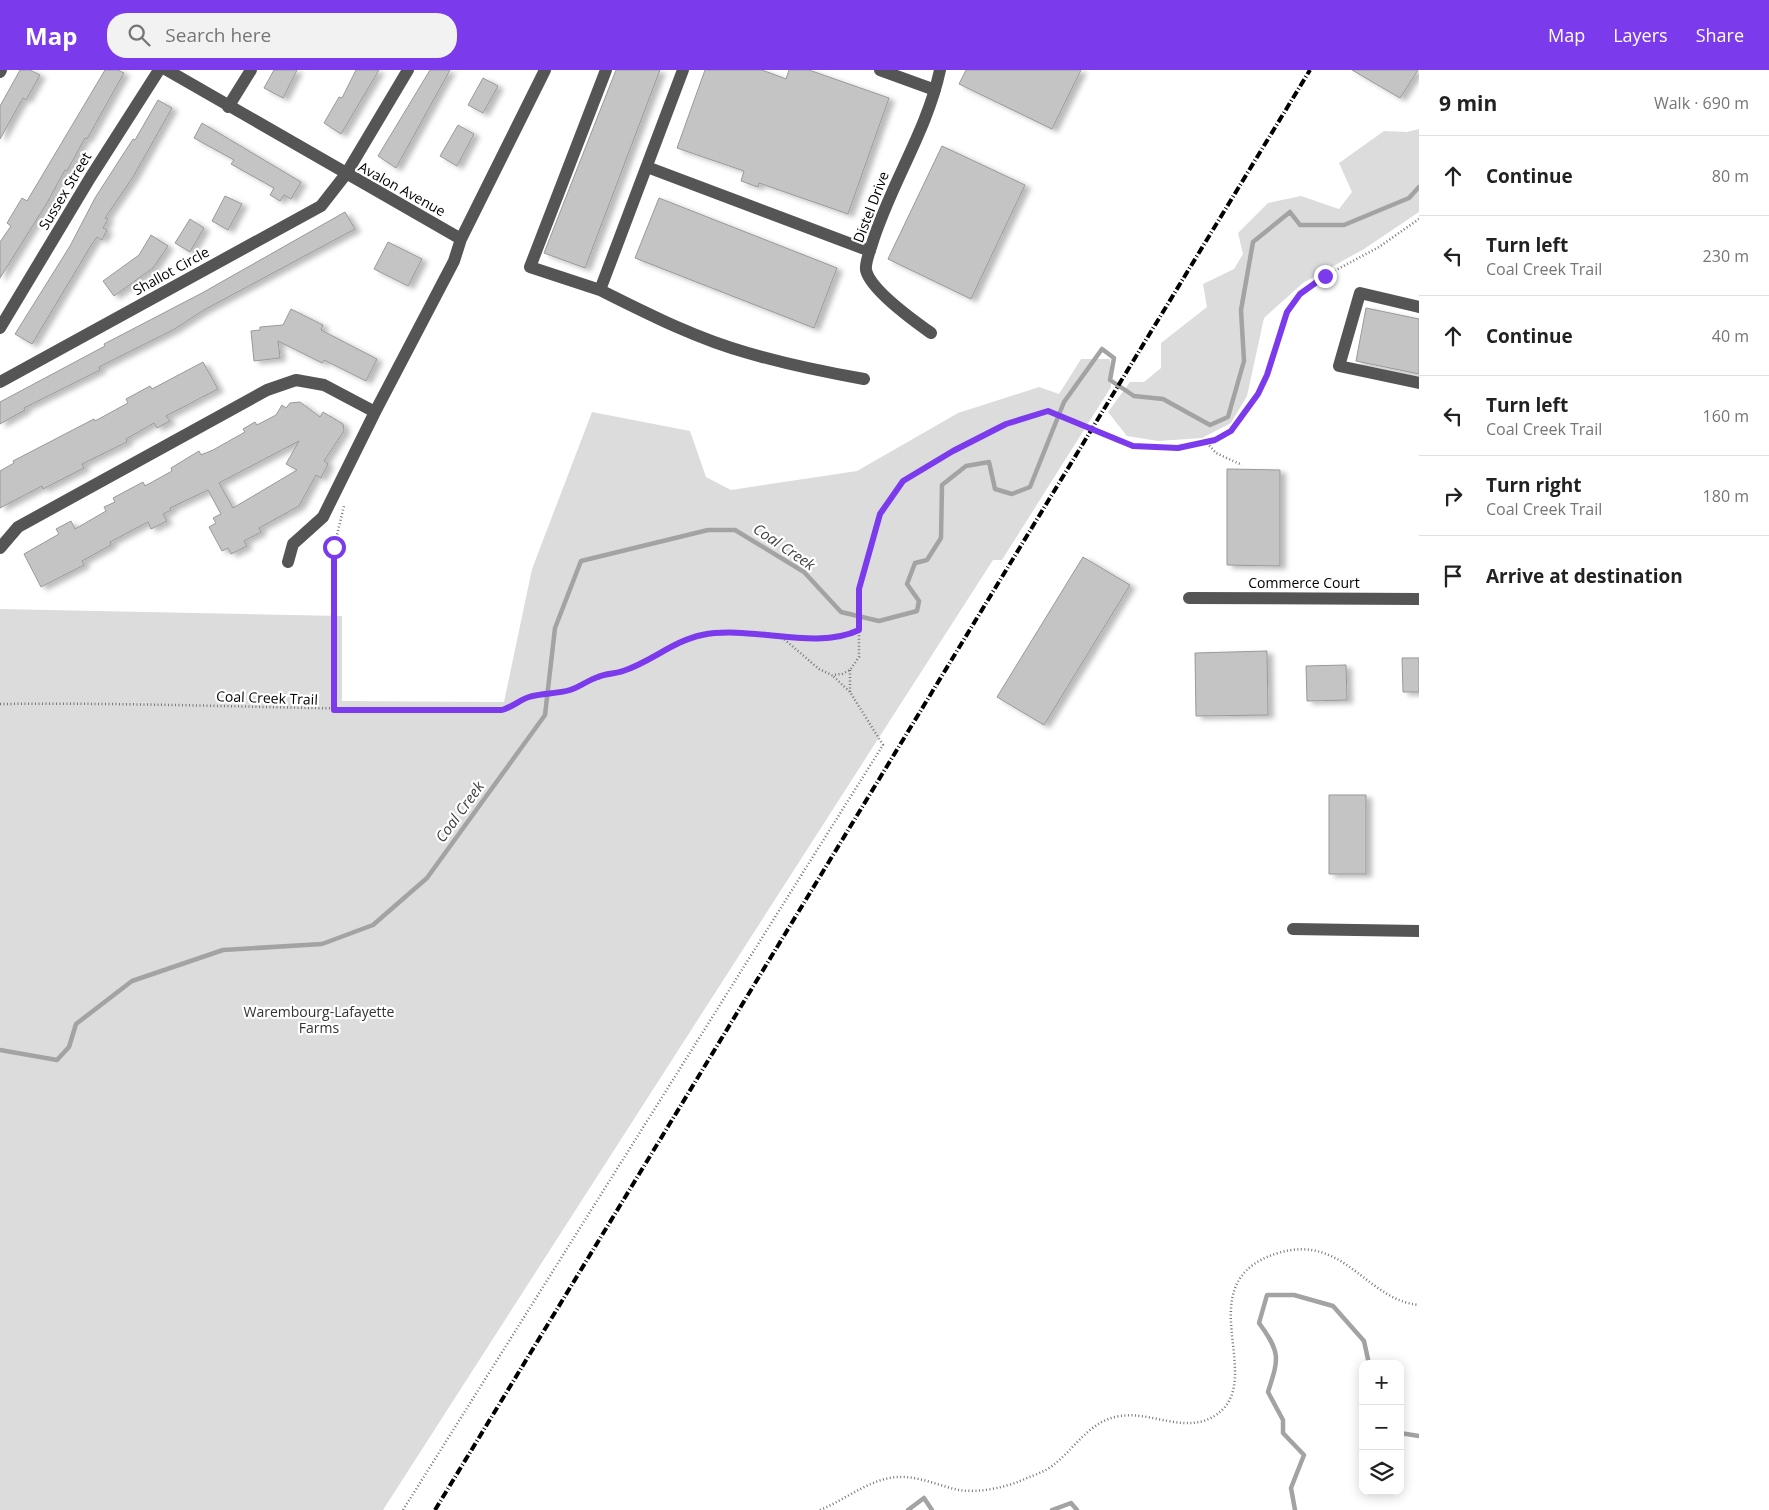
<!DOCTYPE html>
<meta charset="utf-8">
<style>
:root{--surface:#fff;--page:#f2f2f2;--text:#222;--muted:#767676;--line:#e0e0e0;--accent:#7c3aed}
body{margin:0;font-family:"Open Sans",sans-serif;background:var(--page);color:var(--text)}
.controls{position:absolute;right:15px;bottom:15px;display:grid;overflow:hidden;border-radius:10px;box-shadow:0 2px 12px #0003}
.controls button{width:45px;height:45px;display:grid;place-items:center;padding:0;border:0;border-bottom:1px solid var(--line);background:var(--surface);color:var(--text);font:25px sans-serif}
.stop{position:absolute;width:15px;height:15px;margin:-11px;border:4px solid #7c3aed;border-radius:50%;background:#fff}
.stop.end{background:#7c3aed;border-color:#fff;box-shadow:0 1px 5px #0008}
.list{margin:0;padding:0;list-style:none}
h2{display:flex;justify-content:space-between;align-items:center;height:65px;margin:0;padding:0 20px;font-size:21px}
h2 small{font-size:16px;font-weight:400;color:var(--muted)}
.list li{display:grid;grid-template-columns:32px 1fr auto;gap:15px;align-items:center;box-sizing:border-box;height:80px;padding:0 20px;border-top:1px solid var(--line)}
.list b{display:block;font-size:19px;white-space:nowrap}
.list p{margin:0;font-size:16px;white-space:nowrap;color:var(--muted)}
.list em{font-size:16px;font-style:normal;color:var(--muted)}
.icon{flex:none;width:28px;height:28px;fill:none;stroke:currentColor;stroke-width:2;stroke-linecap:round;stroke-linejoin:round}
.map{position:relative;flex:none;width:1419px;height:1440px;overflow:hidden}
header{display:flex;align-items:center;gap:30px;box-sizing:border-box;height:70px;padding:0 25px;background:var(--accent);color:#fff}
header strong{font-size:24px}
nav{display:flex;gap:28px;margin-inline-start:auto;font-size:18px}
.search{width:350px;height:45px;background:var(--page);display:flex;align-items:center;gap:12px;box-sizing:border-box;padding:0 18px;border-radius:20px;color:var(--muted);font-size:19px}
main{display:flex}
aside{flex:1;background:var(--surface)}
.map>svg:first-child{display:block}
.green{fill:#dcdcdc}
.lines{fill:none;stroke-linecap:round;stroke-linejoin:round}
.stream{stroke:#a3a3a3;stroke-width:4.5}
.building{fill:#c4c4c4;stroke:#999;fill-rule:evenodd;filter:url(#shadow)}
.path{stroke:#777;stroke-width:2.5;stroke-dasharray:1 2.5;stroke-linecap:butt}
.minor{stroke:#555;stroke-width:12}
.rail{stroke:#000;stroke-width:4;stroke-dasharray:8 2.5 1 2.5;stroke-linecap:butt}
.route{stroke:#7c3aed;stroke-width:6}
.labels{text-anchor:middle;stroke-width:4.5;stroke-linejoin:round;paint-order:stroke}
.street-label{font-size:14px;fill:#000;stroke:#fff}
.park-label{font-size:14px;fill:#333;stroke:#fff}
.water-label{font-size:15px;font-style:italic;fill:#444;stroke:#fff}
</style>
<header>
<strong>Map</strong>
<div class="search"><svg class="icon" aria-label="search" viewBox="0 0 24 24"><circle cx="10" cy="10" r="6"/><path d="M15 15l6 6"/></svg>Search here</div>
<nav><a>Map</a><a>Layers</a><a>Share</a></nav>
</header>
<main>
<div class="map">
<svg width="1419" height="1440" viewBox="0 0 1419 1440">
<defs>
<filter id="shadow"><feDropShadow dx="5.5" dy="3" stdDeviation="2.5" flood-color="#0004"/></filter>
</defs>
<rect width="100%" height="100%" fill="#fff"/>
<path class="green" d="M1419,59v83l-55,37 -61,34 -39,35 -17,78 -16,27 -29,15 -44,3 -31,-5 -19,-24 22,-30h14l17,-14v-25l46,-36 -4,-23 31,-15 9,-15 -5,-21 30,-30 33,-7 38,13 13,-17 -13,-29 45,-32 23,1z
M1081,289h29l1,28 -109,173h-9l-610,950h-383v-901l342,7v85l162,1 28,-133 60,-157 98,19 16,46 25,13 126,-19 101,-58 81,-26 20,7z"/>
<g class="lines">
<path class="stream" d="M0,980l57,10 12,-13 7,-23 56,-43 91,-31 99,-6 51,-19 54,-47 118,-163 10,-87 26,-67 127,-31h27l69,42 37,40 38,9 38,-10 2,-10 -12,-17 8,-21 12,-3 14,-22 1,-53 24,-19 23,-4 6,27 17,5 18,-7 34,-85 38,-53 12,9 -4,22 24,16 29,3 47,26 18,-8 16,-56 -3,-51 12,-68 37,-30 10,13h44l65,-27 10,-11
M1400,1363l19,3
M908,1440l16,-12 8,12
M1052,1440l19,-7 6,7
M1295,1440l-4,-22 13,-33 -21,-22v-13l-15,-28c11,-34 13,-39 -9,-69l8,-28h27l39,11 31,35 5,23"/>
</g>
<path class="building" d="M20,0h10l10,5 -14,25 -3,-2 -23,41v-33z
M105,0h13l6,3 -37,66 -2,-1 -18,33 -2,-1 -18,33 -47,75v-36l11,-16 -4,-3 15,-25 5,3z
M274,0h23l-14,28 -19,-10z
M356,0h23l-38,64 -17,-11 15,-26 3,1z
M430,0h20l-54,98 -18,-12z
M616,0h44l-75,198 -41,-15z
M705,0h57l24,9 3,-9h20l80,28 -41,116 -89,-31 -1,4 -17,-6 3,-10 -67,-23z
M966,0h115l-29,59 -93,-45z
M1352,0h66l-18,28z
M483,8l15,8 -15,27 -15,-8z
M158,30l14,8 -39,69 -28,41 3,1 -5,9 4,2 -5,10 -5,-3 -5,7 -60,100 -17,-10 55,-88 25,-48 38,-59 2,1z
M202,53l99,59 -10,17 -7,-4 -4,6 -10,-6 4,-7 -43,-24 3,-4 -40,-22z
M458,55l16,9 -17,32 -17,-10z
M942,76l83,39 -54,114 -83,-40z
M225,126l17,8 -14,26 -16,-9z
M659,128l178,70 -23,60 -179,-70z
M345,142l10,17 -151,81 -31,20 -74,37 1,3 -76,38 1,2 -25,14v-22l105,-56 -1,-2 98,-51z
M190,149l14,9 -14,24 -15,-9z
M151,165l17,11 -15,22 -39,28 -11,-15 36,-26z
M388,172l34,17 -14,27 -34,-17z
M1366,238l53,11v55l-63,-13z
M291,239l32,16 -2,5 56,29 -11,22 -42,-21 -2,3 -44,-22 2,17 -26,3 -3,-30 9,-1v-3l23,-2z
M203,292l15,27 -52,27 4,5 -13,7 -3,-5 -28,16 1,3 -45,22 2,4 -41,21 -1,-3 -42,22v-37l14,-8 -1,-2 81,-42 1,2 33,-18 -2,-4 24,-13 2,3z
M300,332l20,15 3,-5 20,12 1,7 -20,30 4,3 -7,14 -5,-3 -17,31 -40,22 2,4 -17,9 3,5 -16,8 -3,-6 -6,3 -13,-24 7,-4 -3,-5 8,-4 -13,-24 -38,18 1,2 -8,4 4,7 -16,8 -3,-7 -38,20 1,3 -29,16 2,4 -43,22 -17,-33 35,-20 -3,-5 15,-8 4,8 31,-18 -2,-4 11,-5 -2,-4 30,-16 2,4 27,-15 -1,-3 28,-17 2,4 12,-5 32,-18 -2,-3 12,-7 2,3 19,-10 6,-10 4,3 4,-5zM299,371l-13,23 11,6 -64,38 -14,-25z
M1227,399l53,1v96l-53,-1z
M1083,487l47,28 -86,140 -47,-28z
M1267,581l1,64 -72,1 -1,-63z
M1402,588h17v34h-16z
M1346,595l1,35 -40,1 -1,-35z
M1329,725h37v79h-37z"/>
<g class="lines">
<path class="path" d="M1207,373l9,10 26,12
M785,568l58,-2 16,-6
M850,600v22
M0,634c167,-2 335,7 502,6l11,-3 15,-10 42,-7 29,-14 25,-5 64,-32 27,-6h53l16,6 35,30 13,6 10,-1 8,-4 9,-13v-68l21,-76 23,-32 50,-30 53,-27 42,-13 24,8 49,24 12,3 45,2 37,-8 16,-9 27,-38 9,-18 20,-63 13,-17 25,-19 54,-29 40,-28
M334,639v-162l10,-41
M403,1440l480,-765 -33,-53 -18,-17
M820,1440c25,-10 51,-32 78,-33 22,-1 41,9 61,13 19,3 44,-2 61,-9 9,-4 18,-7 26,-11 27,-16 40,-49 74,-54 32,-5 66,19 96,-1 53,-36 -32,-133 62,-162 66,-20 88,47 141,52"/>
<path class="minor" d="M167,0l294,169 84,-169
M606,0l-76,197 70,23 83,-220
M880,0l55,20
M0,2l1,-2
M228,37l23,-37
M647,97l223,84
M600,220c48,24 97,49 148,63 38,11 76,19 116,26
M1419,237l-59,-14 -21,73 80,17
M0,258l90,-150 69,-108
M931,263c-17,-12 -61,-44 -65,-63 -1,-8 4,-19 6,-26 18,-59 55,-113 68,-174
M0,312l321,-176 25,-32 62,-104
M0,478l18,-21 249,-137 29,-10 28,5 51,27
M288,492l5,-18 30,-27 52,-105 79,-151 7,-22
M1189,528l230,1
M1293,859l126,2"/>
<path class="rail" d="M435,1440l875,-1440"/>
</g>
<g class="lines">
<path class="route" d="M334,477v163h168c10,-3 18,-10 27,-13 13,-4 28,-3 41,-7 10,-3 18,-10 28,-13 8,-4 17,-3 25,-6 28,-9 50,-30 79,-36 50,-10 113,16 157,-5v-41l21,-75 23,-33 50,-30 53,-27 42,-13 85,35 45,2 37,-8 16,-9 27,-37 9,-19 20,-63 13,-18 25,-18"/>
</g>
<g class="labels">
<g class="street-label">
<text transform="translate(402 119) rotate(29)" y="5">Avalon Avenue</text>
<text transform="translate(65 121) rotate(-59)" y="5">Sussex Street</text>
<text transform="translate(871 137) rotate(-69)" y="5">Distel Drive</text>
<text transform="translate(171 201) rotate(-29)" y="5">Shallot Circle</text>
<text x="1304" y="518">Commerce Court</text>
<text transform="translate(267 628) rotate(2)" y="5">Coal Creek Trail</text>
</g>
<g class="park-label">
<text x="319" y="947">Warembourg-Lafayette<tspan x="319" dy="16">Farms</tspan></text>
</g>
<g class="water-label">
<text transform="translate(784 477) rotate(34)" y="5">Coal Creek</text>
<text transform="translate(460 742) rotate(-54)" y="5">Coal Creek</text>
</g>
</g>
</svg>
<div class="controls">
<button>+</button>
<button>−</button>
<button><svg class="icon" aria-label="layers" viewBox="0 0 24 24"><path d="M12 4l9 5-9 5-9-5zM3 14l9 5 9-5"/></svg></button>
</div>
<div class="stop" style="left:334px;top:477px"></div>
<div class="stop end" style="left:1325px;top:206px"></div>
</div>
<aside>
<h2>9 min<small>Walk · 690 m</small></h2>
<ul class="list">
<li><svg class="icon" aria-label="ahead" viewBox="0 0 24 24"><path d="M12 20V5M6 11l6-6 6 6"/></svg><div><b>Continue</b></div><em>80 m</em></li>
<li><svg class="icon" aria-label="left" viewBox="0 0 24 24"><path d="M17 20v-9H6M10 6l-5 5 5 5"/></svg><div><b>Turn left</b><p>Coal Creek Trail</p></div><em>230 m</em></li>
<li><svg class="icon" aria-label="ahead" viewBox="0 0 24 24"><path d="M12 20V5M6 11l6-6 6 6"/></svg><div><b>Continue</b></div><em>40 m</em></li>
<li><svg class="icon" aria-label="left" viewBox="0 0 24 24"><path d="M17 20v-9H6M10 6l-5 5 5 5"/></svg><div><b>Turn left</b><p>Coal Creek Trail</p></div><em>160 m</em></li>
<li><svg class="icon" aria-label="right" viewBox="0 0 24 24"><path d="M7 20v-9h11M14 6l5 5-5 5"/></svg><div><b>Turn right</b><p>Coal Creek Trail</p></div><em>180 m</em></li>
<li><svg class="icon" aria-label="arrive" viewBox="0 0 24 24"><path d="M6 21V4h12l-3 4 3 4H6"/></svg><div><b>Arrive at destination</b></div></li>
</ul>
</aside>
</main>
